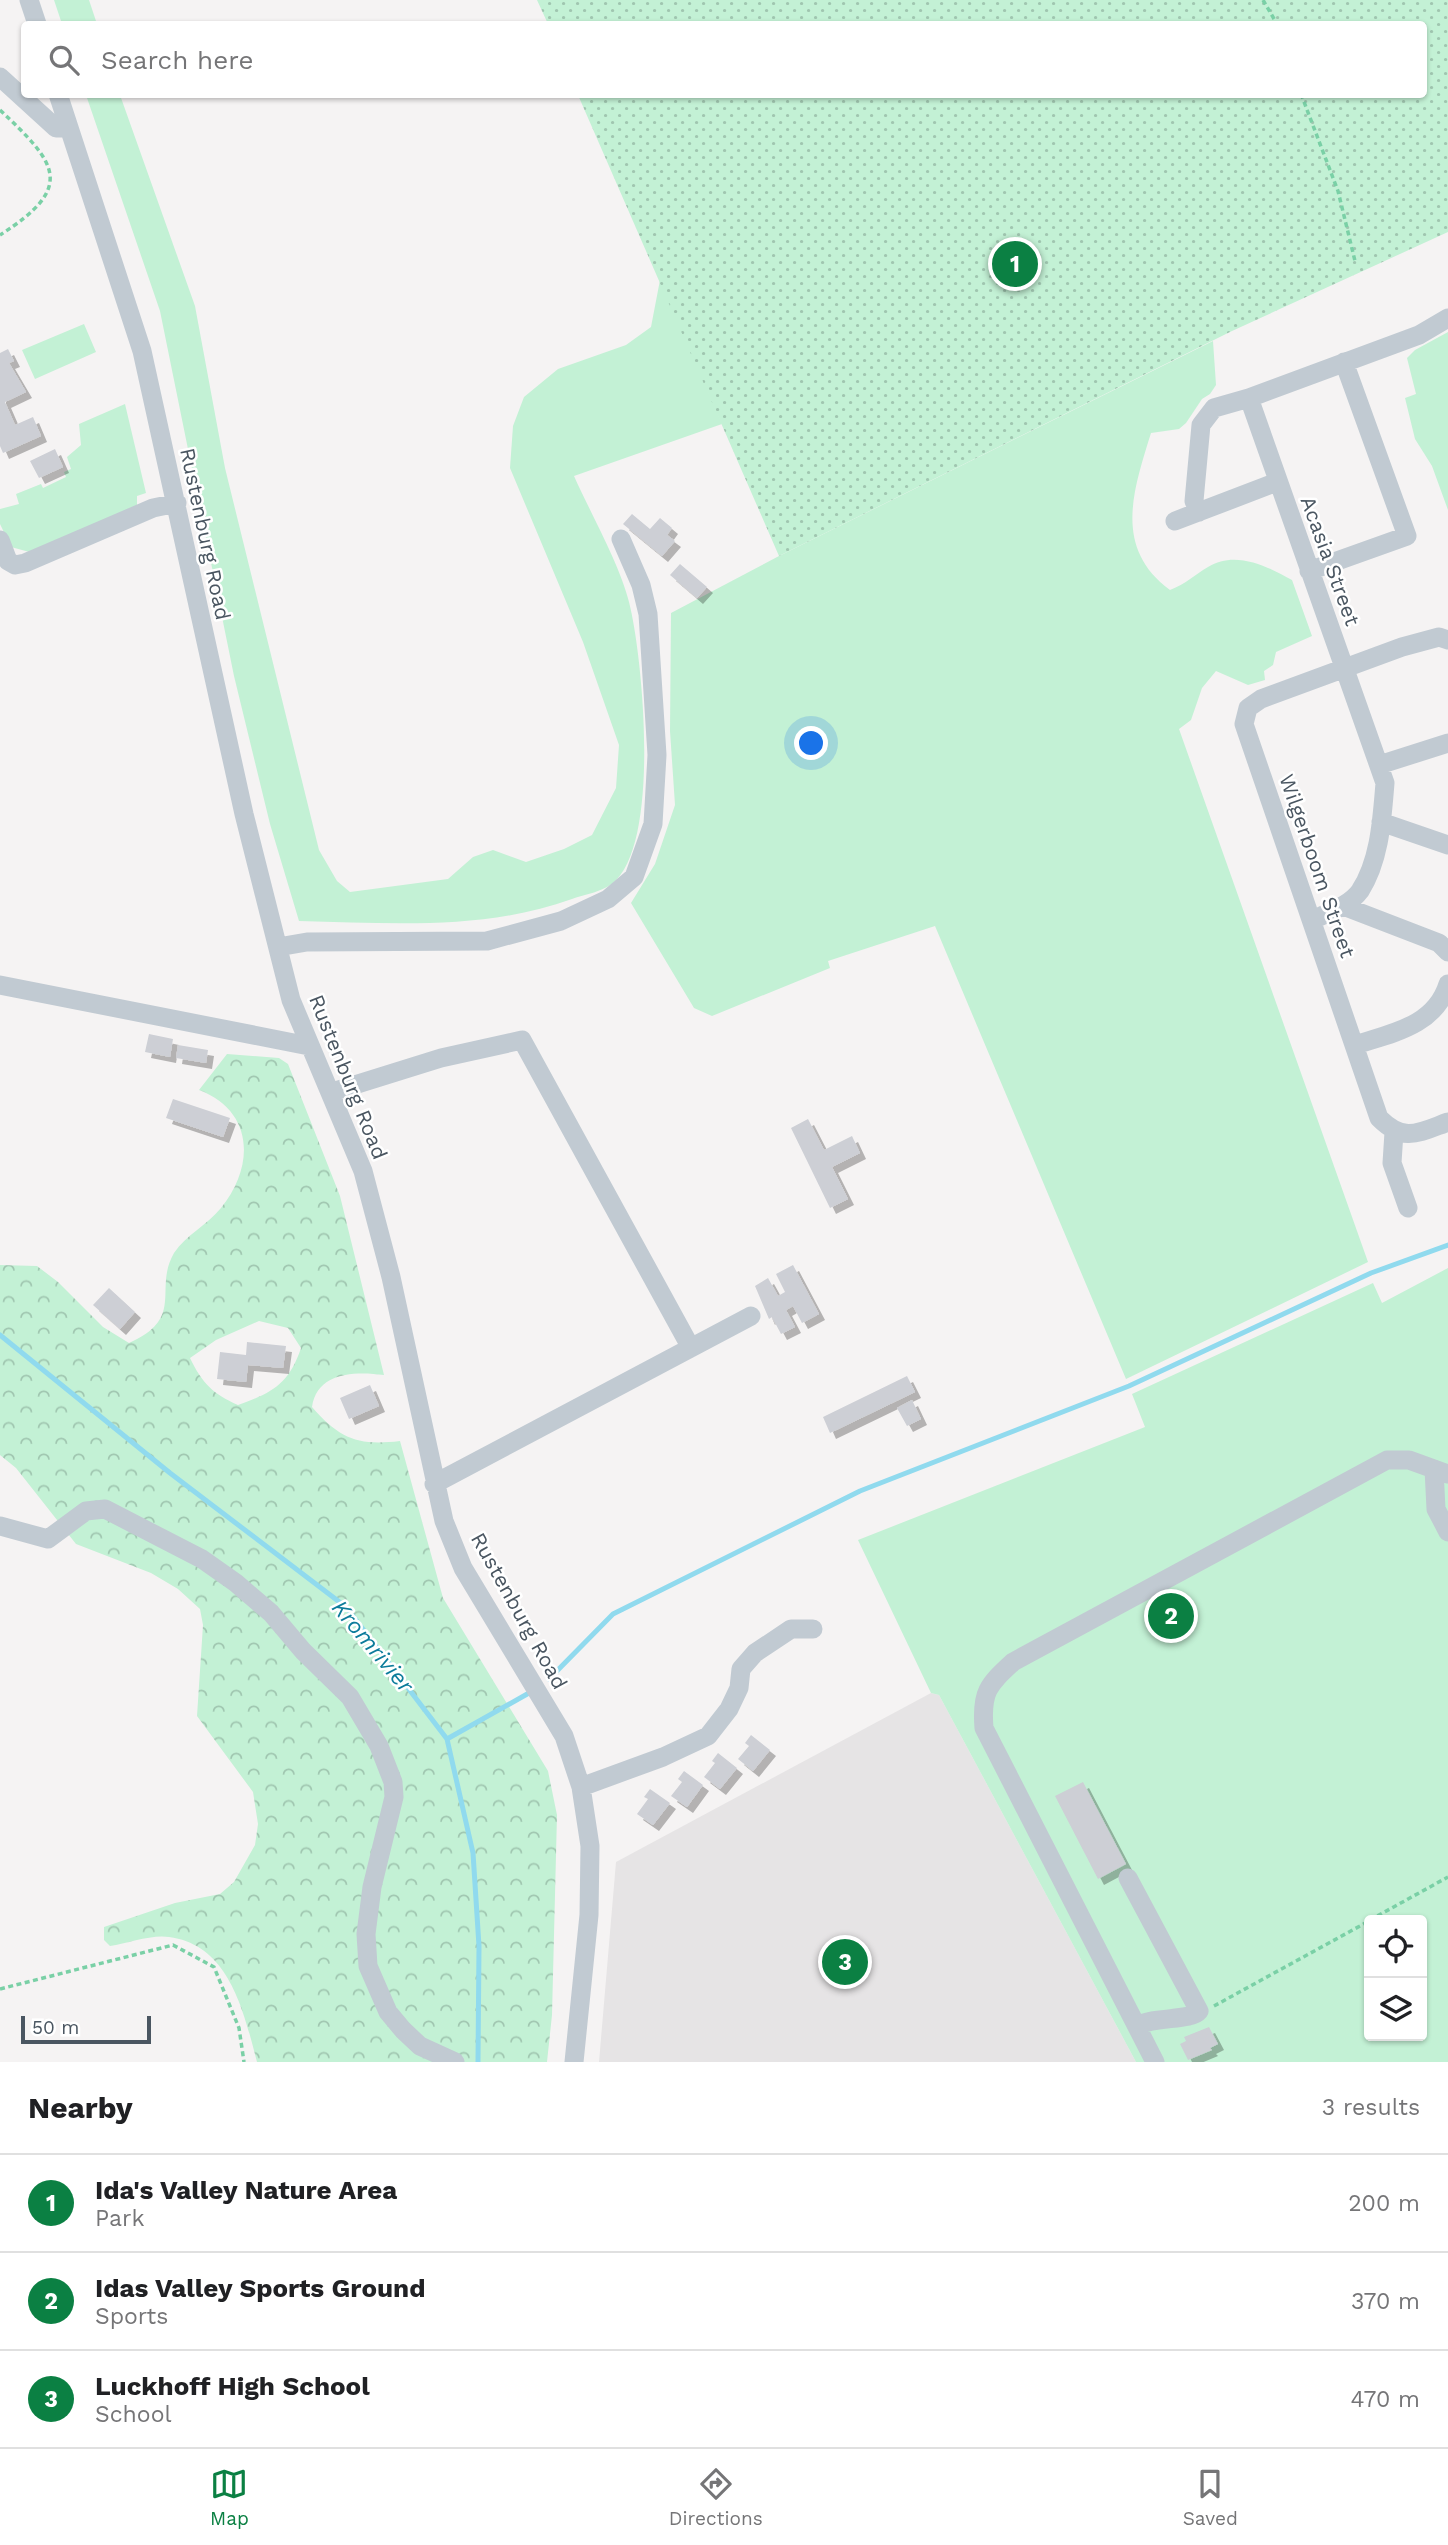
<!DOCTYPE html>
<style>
:root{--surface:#fff;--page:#f6f6f6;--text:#202124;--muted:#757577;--line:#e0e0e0;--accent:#0b8043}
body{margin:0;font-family:"Work Sans",sans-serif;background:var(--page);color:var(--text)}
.controls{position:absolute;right:21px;bottom:21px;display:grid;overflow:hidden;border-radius:7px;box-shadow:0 2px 5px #0004}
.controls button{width:63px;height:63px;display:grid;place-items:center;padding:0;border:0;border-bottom:2px solid var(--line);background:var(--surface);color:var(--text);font:35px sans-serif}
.scale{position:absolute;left:21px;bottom:18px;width:130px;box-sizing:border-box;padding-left:7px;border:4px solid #4a5661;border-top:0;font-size:19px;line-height:24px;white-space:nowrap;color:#4a5661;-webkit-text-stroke:5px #fff;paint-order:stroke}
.you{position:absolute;left:812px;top:744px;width:24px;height:24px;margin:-18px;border:5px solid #fff;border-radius:50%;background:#1a73e8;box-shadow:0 0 0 10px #1a73e833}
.badge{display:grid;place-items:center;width:46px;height:46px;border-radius:50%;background:var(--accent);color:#fff;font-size:23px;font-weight:700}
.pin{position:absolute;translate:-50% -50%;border:4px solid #fff;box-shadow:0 2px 7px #0006}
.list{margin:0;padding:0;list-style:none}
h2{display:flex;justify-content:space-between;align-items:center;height:91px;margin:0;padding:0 28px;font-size:30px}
h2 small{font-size:23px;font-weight:400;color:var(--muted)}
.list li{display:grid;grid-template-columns:46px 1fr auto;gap:21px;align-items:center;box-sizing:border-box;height:98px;padding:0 28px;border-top:2px solid var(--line)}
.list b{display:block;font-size:26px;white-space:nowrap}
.list p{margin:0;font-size:23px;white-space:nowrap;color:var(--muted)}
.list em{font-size:23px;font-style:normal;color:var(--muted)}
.icon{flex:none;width:38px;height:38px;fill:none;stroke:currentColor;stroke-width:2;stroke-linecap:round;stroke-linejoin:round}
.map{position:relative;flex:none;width:1448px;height:2062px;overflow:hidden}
.search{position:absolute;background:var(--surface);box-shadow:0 2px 5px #0004;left:21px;right:21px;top:21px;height:77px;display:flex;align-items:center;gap:18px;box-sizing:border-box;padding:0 24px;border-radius:7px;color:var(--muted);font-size:26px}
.sheet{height:385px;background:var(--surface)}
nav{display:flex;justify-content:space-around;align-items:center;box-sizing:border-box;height:98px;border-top:2px solid var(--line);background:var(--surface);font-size:19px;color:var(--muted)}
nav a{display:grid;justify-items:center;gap:4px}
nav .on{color:var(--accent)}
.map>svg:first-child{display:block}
.education{fill:#e6e4e5}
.green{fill:#c3f1d5;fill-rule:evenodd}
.forest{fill:url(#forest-crowns);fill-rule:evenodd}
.park{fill:url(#park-dots)}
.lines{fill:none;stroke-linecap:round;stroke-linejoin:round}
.stream{stroke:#90daee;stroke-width:5}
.building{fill:#cdcfd5;filter:url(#shadow)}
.path{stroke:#7ad0a6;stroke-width:3.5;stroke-dasharray:5 3.5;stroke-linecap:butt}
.minor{stroke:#c1cad2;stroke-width:19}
.labels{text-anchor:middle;stroke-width:5;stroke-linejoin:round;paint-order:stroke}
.street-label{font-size:21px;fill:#4a5661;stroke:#fff}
.water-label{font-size:23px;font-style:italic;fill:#0c7c9b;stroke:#fff}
</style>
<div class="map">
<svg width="1448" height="2062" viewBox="0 0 1448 2062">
<defs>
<pattern id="forest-crowns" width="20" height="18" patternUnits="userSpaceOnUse" patternTransform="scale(1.75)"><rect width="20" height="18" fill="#c3f1d5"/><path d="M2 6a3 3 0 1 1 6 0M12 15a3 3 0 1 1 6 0" fill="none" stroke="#a0c6b0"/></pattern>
<pattern id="park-dots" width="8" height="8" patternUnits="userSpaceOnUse" patternTransform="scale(1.75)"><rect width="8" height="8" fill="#c3f1d5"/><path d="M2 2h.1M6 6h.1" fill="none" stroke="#a0c6b0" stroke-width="1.8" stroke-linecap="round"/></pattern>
<filter id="shadow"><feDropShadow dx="6" dy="6" stdDeviation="0" flood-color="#0004"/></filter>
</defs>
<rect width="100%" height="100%" fill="#f5f3f3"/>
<path class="education" d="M931,1693l8,2 197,367h-537l17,-200z"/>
<path class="green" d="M54,0h35l8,24h-35z
M86,95h34l75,211 30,162 94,382 18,31 13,11 98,-13 25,-22 20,-7 33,12 38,-13 28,-14 24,-47 3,-43 -36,-103 -73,-174 3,-42 11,-29 34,-28 68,-24 25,-18 9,-47 62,144 -148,52c16,36 46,89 55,126 14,54 34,256 -22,285 -11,6 -24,8 -35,12 -89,32 -181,24 -273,22l-29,-97 -36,-148 -74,-365z
M84,324l12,28 -61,27 -13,-29z
M1448,332v178l-16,-44 -17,-27 -10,-41 11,-4 -9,-36 8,-8z
M1213,341l3,44 -6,9 -8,5 -16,24 -7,6 -28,4c-18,58 -38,115 19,157 16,-6 24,-15 38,-23 27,-17 59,-1 84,13l20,56 -36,16 -3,13 -9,6 1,9 -17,5 -32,-14 -14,17 -11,32 -12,9 189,533 -242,117 -191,-453 -107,35 2,7 -118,48 -18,-8 -63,-105 24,-39 20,-59 -5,-74 1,-118 108,-57z
M125,404l21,89 -9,3v12l-104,45 -22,-6 -11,-23v-15l19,-5 -3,-10 25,-10 2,4 23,-11 -2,-5 7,-3 -4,-12 14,-12 -2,-21z
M1448,1268v794h-312l-197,-367 -8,-2 -73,-153 287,-113 -13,-33 241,-111 9,20zM1369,1920h53v116h-53z"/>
<path class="forest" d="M227,1054l52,4 9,6 52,132 44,179c-29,-4 -67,-3 -72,32 28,32 46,39 88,34l43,157 105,173 9,44 -5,200 -5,47h-290c-13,-49 -27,-117 -88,-125 -16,-3 -41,6 -59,9l-6,-6v-13l71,-24 45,-9 14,-12 21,-37 3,-21 -5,-32 -56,-76 6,-91 -3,-16 -22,-20 -27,-16 -75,-29 -60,-76 -16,-13v-190l37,1 21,16 45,45 26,16c57,-25 24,-54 45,-90 12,-18 33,-28 47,-45 34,-42 33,-97 -22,-118zM259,1321l29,7 13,20c-12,36 -29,45 -63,57 -25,-11 -36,-22 -48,-47l26,-18z"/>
<path class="park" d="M537,0h911v232l-216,99 -453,225 -201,-461 846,-1v-70h-876z"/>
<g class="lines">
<path class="stream" d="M0,1335l170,138 176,134 101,132 26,114 6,93 -1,116
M549,1679l64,-65 247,-123 269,-105 242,-113 77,-28
M447,1739l82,-46"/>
</g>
<path class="building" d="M8,349l6,12 -5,2 17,29 -21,10 10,23 18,-8 8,19 -38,17 -3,-7v-93z
M55,449l8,18 -24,11 -9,-17z
M632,514l18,15 10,-11 12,10 -5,7 8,6 -13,15 -39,-32z
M680,564l27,23 -10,11 -27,-23z
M149,1034l24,5 -3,18 -25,-5z
M178,1045l30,5 -2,13 -30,-5z
M173,1099l57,19 -7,19 -57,-19z
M808,1119l16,31 28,-14 8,17 -28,14 16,32 -18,9 -39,-80z
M793,1265l26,49 -17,9 -9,-17 -7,4 9,17 -14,7 -9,-17 -3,2 -14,-33 13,-8 10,18 7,-4 -9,-18z
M109,1288l26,24 -15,17 -27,-24z
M247,1342l39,4 -3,22 -35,-3 -2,17 -29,-3 3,-27 26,3z
M907,1376l8,16 -85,41 -7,-16z
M370,1385l9,21 -30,13 -9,-21z
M912,1400l9,19 -14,7 -10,-18z
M751,1735l19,15 -17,21 -15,-12 11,-13 -4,-3z
M718,1753l19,15 -17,21 -16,-12 11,-14 -3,-2z
M684,1771l19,14 -16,22 -16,-11 11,-14 -4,-3z
M1083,1782l43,82 -28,15 -43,-83z
M650,1789l20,14 -17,22 -16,-11 11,-15 -4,-2z
M1209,2027l9,17 -8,4 2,2 -24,10 -8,-16 6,-3 -2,-4z"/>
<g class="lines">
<path class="path" d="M1263,0l14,24
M1301,94l37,97 17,70
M0,110c56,53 77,76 0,125
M1370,1920l78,-43
M0,1989l173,-44 41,22 25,61 5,34
M1214,2006l155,-85"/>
<path class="minor" d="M29,0l8,24
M0,77l56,51h12
M58,94l84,257 102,463 47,186 72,171 28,106 53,244 19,47 101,168 17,51 9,59 -1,69 -15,147
M1199,512l-5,-11 7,-76 13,-17 35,-10
M1175,521l102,-39
M0,540l8,21 7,4 10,-2 128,-55 24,-5
M1309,571l98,-35 -63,-174
M1448,640l-9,-3 -37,10 -141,52 -13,9 -4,16 135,394c25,25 39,15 69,4
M1379,765l69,-22
M1381,822l67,23
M1343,906l96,37 9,9
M1313,920c15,-8 36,-14 47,-29 20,-31 22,-72 25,-108l-136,-385 170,-63 29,-17
M278,947l29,-5 180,-1 74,-20 47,-22 26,-22 19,-53 4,-69 -9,-141 -7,-29 -20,-46
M0,985l309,61
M1355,1045c37,-12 80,-19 93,-61
M332,1092l109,-34 81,-18 169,308
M1394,1132l-2,31 16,45
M1434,1469l2,40 12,23
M434,1484l317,-168
M0,1526l48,13 38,-28 19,-2 97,50 34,24 35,30 32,38 47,46 29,49 14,36 1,15 -22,90 -6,47 2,32 20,46 15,18 17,16 35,16
M581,1787l82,-30 45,-21 21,-27 10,-21 2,-19 14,-16 36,-24h22
M1128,1878l71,133c-8,10 -44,5 -62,15
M1155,2062l-171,-334c-3,-36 4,-43 29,-66l374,-202h22l39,14"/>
</g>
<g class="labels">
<g class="street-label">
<text transform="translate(205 534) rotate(78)" y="7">Rustenburg Road</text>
<text transform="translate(1330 561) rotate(70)" y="7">Acasia Street</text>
<text transform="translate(1317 866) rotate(71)" y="7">Wilgerboom Street</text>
<text transform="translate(348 1077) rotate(68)" y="7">Rustenburg Road</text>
<text transform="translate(519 1611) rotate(61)" y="7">Rustenburg Road</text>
</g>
<g class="water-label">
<text transform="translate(373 1646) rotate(50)" y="8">Kromrivier</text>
</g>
</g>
</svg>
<div class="controls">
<button><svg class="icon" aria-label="locate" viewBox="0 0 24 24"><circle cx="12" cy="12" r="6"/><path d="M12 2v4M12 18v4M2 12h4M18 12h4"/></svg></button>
<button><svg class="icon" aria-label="layers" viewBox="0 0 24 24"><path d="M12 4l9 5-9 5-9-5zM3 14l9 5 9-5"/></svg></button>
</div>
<div class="scale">50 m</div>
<div class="you"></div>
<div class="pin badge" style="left:1015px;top:264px">1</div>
<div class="pin badge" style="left:1171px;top:1616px">2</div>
<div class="pin badge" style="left:845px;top:1962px">3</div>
<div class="search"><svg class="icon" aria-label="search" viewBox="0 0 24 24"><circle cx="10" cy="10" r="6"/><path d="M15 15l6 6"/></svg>Search here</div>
</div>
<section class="sheet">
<h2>Nearby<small>3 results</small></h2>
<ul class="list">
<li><span class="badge">1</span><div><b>Ida's Valley Nature Area</b><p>Park</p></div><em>200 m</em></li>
<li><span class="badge">2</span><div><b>Idas Valley Sports Ground</b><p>Sports</p></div><em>370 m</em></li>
<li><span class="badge">3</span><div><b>Luckhoff High School</b><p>School</p></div><em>470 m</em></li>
</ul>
</section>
<nav>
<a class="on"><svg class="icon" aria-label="map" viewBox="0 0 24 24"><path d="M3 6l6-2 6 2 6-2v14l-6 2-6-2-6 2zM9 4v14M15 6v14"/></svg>Map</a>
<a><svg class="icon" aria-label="directions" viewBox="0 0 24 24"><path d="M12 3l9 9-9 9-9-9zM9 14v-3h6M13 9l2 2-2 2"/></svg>Directions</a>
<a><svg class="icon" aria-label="saved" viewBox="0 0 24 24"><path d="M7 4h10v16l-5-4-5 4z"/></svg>Saved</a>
</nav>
